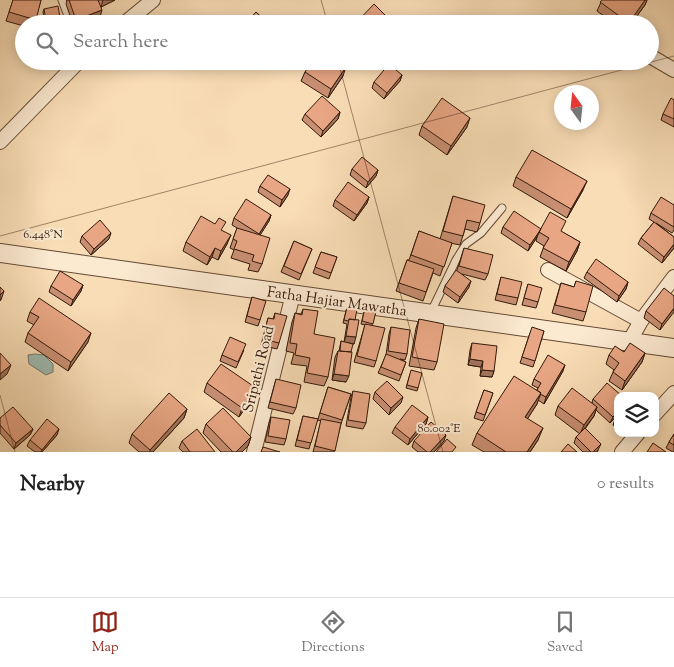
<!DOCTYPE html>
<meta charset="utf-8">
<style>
:root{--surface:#fff;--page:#f6f6f6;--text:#222;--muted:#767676;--line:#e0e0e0;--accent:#8f2418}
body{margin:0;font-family:"Sorts Mill Goudy",serif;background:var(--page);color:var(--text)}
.controls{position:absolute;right:15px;bottom:15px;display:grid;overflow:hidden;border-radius:10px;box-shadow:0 2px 12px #0003}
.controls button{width:45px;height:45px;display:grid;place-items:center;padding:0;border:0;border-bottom:1px solid var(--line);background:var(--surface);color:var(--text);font:25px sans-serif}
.compass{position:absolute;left:554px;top:85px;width:45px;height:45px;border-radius:50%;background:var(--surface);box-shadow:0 2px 12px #0003;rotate:345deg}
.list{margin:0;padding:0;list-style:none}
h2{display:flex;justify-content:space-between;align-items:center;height:65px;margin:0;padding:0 20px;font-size:21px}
h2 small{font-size:16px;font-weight:400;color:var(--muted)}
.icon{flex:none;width:28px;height:28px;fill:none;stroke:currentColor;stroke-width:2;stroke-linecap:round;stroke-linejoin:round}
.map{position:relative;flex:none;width:674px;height:452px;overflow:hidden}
.search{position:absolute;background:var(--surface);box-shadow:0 2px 12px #0003;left:15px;right:15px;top:15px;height:55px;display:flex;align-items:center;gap:12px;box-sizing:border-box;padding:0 18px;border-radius:28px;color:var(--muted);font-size:19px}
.sheet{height:145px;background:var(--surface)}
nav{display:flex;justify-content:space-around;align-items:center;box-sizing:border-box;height:70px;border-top:1px solid var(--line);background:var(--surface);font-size:14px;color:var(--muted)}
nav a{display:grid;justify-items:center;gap:2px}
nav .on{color:var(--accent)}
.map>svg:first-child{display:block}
.water{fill:#9ebbb2;stroke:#737a6f}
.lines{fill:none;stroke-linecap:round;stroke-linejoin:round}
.service-casing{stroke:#644a35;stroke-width:9}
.minor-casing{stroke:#644a35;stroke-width:16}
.tertiary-casing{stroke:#644a35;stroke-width:20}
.service{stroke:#fbe9d0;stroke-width:7}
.minor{stroke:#fbe9d0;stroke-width:14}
.tertiary{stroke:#fbe9d0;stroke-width:18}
.wall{fill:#c88f72;stroke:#33190a}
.shaded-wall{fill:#a2745c;stroke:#33190a}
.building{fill:#e8a684;stroke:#33190a}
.ticks{fill:none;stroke:#33190a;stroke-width:1;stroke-opacity:0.45}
.labels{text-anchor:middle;stroke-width:4;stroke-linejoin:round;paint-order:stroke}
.street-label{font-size:15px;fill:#33190a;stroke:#fbe9d0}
.ticks-label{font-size:12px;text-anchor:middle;fill:#33190a;stroke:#fbe9d0;stroke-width:4;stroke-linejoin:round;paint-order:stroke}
</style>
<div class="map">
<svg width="674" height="452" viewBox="0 0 674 452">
<rect width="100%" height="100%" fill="#f9ddb6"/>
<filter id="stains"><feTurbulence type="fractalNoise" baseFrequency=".004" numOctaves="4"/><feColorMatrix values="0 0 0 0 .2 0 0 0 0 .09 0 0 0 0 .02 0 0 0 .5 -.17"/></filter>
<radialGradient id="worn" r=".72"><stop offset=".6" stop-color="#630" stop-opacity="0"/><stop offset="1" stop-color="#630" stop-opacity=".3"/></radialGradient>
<path class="water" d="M35,354l9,1 9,9v8l-7,3 -17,-11 -1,-9z"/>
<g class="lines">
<defs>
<path id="service" d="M62,0l9,24
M430,314l26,-54 10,-16 15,-11 21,-25"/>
<path id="minor" d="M124,24l29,-24
M650,56l24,14
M0,142l79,-81
M548,270l93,51
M629,342l12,-21 33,-44
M655,414l19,-21
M254,452l39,-158
M622,452l16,-19"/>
<path id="tertiary" d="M0,253l674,95"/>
</defs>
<use href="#service" class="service-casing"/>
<use href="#minor" class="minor-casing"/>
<use href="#tertiary" class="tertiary-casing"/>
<use href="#service" class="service"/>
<use href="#minor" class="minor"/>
<use href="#tertiary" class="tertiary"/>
</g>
<path class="wall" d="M13,0h28l-7,24h-10v2l-18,-5z
M67,0h48l-14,7 -1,10 -20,7h-7l-7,-20z
M602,0h45l-2,5 -14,19h-16l-18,-13z
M44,9l15,11 -14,4 -2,-12z
M305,72l38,4 -15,22 -27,-17z
M402,75l-2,6 -16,18 -12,-11 2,-6z
M674,100v27l-13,-7 2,-6z
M340,112l-2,7 -17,18 -19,-17 3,-6z
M422,126l45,1 -20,28 -28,-20z
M352,169l26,1 -2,6 -10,12 -16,-13z
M516,177l67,13 -16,28 -54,-32z
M260,186l28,9 -8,12 -22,-15z
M453,196l27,27 -3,9 -12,-3 -5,16 -10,-2h2l-12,33 -7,-3 -10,28 -27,-10 11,-31h2l10,-29 21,8z
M369,197l-2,6 -13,18 -21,-15 2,-6z
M674,205v25l-2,3 -16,-10 18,14v11l-12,15 -24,-19 3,-6 13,-16 -5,-3 2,-6z
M271,215l-2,6 -9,14 2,29 -4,8 -10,-2 2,-6 -19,-6 3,-8 -4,-2 7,-20 -5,-3 2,-7z
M503,227l38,2 21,3 18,10 -3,9 -11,20 -26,-14 4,-11 -8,-5 1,-4 -9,14 -27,-18z
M223,231l4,13 -9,16 -6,-3 -5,8 -24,-14 3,-9z
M82,236l27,3 -18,16 -11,-13z
M294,241l18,8 -13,31 -18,-8z
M464,248l24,26 -3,6 -23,-6 7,13 -11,16 -15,-11 2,-6 12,-16z
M321,252l16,5 -8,22 -16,-6z
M587,272l41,10 -2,7 -9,13 -33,-24z
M501,277l17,21 -2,7 -21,-5z
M576,281l10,31 -3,9 -31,-8 9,-30 13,4z
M528,284l10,18 -2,6 -14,-3z
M83,285l-2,6 -10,15 -22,-14 2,-6z
M674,296l-14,34 -16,-12 2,-7z
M252,297l8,23 -2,6 -13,-4z
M347,307l8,13 -1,24 -5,-1 -3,39 -14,-2 3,-23 3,-6h1l2,-10 3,1 3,-18 -4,-1z
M365,308l11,3 -4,14 4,36 -2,6 -20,-5 11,-37 -4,-1z
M303,309l11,25 14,43 -4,9 -20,-4 3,-16 -16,-2 3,-11 -8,-2 6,-29 3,-9 6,1z
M30,312l58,30 -20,29 -43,-29 3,-9 6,-8 -7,-4z
M275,313l4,30 -2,6 -16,-4 7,-27 5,1z
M419,319l18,43 -3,8 -25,-4 7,-38z
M391,327l16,27 -2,6 -5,-1 6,3 -7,19 -21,-8 8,-18 3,-21z
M544,331l-11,36 -13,-4 10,-30z
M472,343l22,28 -2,6 -12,-1 1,-9 -13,-2 2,-15z
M244,350l-8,18 -16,-7 2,-6z
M624,352l21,1 -3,9 -20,28 -13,-9 5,-11 -8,-6 3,-9z
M563,371l-19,33 -6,-4 -1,4 -10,15 11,21 -8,12h-46l-12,-7 5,-12 60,-43 1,-2 -6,-3 2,-6z
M410,374l8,14 -1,3 -11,-3z
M276,379l20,29 -3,6 -25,-6z
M207,383l46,14 -14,20 -35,-25z
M328,387l23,7 -10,30 -7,28h-21l8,-31 -4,-1 -8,29 -14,-3 8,-30 15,3z
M484,390l9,3 -10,28 -9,-3z
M353,391l13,32 -3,6 -17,-3 5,-29z
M375,392l26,11 -12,12 -16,-16z
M618,396v18l-8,9 -14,-13 -2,6 -9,13 13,21 -1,2h-14l-9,-9 2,-6 4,-3 -25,-19 3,-9 34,-3 1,-4z
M187,409l-3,9 -31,34h-14l-10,-9 3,-9z
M271,417l15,22 -2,6 -19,-3 4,-19z
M428,417l-2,7 -18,21 -16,-12 3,-6z
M618,417v12l-5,-4 1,-3z
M0,418l33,11 -3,6 -16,14 -14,-16z
M206,424l45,13 -3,9 -6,6h-21l-18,-19z
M674,434v18h-1l-7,-4 3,-6z
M57,435l-15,17h-7l-8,-6 3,-6z
M182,441l33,11h-32l-4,-4z
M414,441h30l-10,11h-16l-6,-5z"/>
<path class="shaded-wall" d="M103,0h12l-14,7z
M645,0h2l-2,5 -14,19h-3z
M102,10l-2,7 -20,7h-5l1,-4z
M60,17l-1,3 -14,4 1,-4z
M346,67l-3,9 -15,22 3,-9z
M402,75l-2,6 -16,18 3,-6z
M340,112l-2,7 -17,18 2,-6z
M470,118l-3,9 -20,28 4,-9z
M378,170l-2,6 -10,12 2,-6z
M587,181l-4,9 -16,28 4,-9z
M290,189l-2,6 -8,12 2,-7z
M369,197l-2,6 -13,18 3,-6z
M271,215l-2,6 -12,19 2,-6z
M541,229l-4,8 -9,14 2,-6z
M111,233l-2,6 -18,16 3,-6z
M231,235l-4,9 -9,16 3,-9z
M580,242l-3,9 -11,20 3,-9z
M674,244v4l-12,15 2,-6z
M215,248l-3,9 -5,8 3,-8z
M471,281l-2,6 -11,16 2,-6z
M628,282l-2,7 -9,13 2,-6z
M83,285l-2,6 -10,15 2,-6z
M4,291l-3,9 -1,1v-6z
M674,308v4l-14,18 2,-6z
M91,333l-3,9 -20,29 3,-9z
M346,336l10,1 -2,7 -10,-2z
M645,353l-3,9 -20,28 3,-9z
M470,359l13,2 -2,6 -13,-2z
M11,365l-4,9 -7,6v-6z
M565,365l-2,6 -19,33 2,-7z
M482,370l12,1 -2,6 -12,-1z
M334,374l15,2 -3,6 -14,-2z
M256,388l-3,9 -14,20 3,-9z
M541,393l-4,11 -16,25 4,-12z
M403,397l-2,6 -12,12 2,-7z
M597,407l-3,9 -14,18 4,-9z
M187,409l-3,9 -31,34h-3v-2z
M618,411v3l-8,9 3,-6z
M428,417l-2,7 -18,21 2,-6z
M543,428l-5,12 -8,12h-3z
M33,429l-3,6 -16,14 2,-6z
M59,429l-2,6 -15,17h-1l1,-2z
M446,435l-2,6 -10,11h-4z
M251,437l-3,9 -6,6h-6z
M601,444l-4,8h-4z"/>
<path class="building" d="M13,0h28l-5,20 -27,-8z
M69,0h29l4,10 -26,10z
M602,0h43l-16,23 -29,-21z
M374,4l20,20h-39z
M58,6l2,11 -14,3 -2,-11z
M256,12l12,11v1h-23z
M312,61h26l8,6 -15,22 -26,-17z
M389,64l13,11 -15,18 -13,-11z
M322,96l18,16 -17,19 -18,-17z
M442,98l28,20 -19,28 -29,-20z
M671,98l3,2v19l-11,-5z
M532,150l55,31 -16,28 -55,-32z
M362,157l16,13 -10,12 -16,-13z
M268,175l22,14 -8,11 -22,-14z
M348,182l21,15 -12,18 -22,-15z
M453,196l32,9 -5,18 -13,-3 -4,16 -20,-5z
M661,197l13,8v22l-23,-14z
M246,199l25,16 -12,19 -25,-16z
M514,211l27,18 -11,16 -27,-18z
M550,212l16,9 -5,10 19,11 -11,20 -26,-14 6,-10 -10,-6z
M201,216l14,8 4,-6 7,4 -5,8 10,5 -10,16 -6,-3 -5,9 -24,-15z
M100,220l11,13 -17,16 -12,-13z
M654,222l20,15v7l-10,13 -23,-19z
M237,228l33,10 -8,26 -10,-3 2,-6 -20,-6 3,-8 -4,-2z
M419,231l33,12 -8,24 -33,-12z
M294,241l18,8 -11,25 -17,-8z
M464,248l29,7 -5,19 -29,-8z
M321,252l16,5 -6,16 -16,-6z
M596,259l32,23 -9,14 -32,-24z
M407,260l27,9 -8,23 -27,-9z
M456,270l15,11 -11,16 -15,-11z
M60,271l23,14 -10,15 -22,-14z
M501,277l21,5 -4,16 -21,-4z
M576,281l17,5 -7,26 -31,-7 6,-22 13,4z
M528,284l14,4 -4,14 -14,-4z
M0,287l4,4 -4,4z
M664,288l10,8v12l-12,16 -16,-13z
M252,297l14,4 -6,19 -13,-4z
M39,298l52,35 -20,29 -43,-29 11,-16 -9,-5z
M347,307l10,2 -2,11 -6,-1 -1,2 -4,-1z
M365,308l11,3 -3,13 -11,-3z
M303,309l15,2 -4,23 21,4 -7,39 -21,-4 3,-15 -15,-3 2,-11 -7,-1 5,-30 7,2z
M275,313l12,3 -8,27 -16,-4 5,-21 6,1z
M349,319l10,1 -3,17 -10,-1z
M419,319l25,5 -7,38 -25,-5z
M365,324l20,4 -9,33 -19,-5z
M391,327l19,3 -3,24 -19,-3z
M532,327l12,4 -9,30 -13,-4z
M230,337l16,7 -8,18 -16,-7z
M341,341l12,3 -2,8 -11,-1z
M472,343l25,3 -3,25 -12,-1 1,-9 -13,-2z
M630,343l15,10 -20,28 -12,-9 6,-9 -10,-8 6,-9 9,6z
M338,351l14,1 -3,24 -15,-2z
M0,353l11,12 -11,9z
M386,354l20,8 -5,13 -20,-8z
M548,355l17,10 -19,32 -6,-3 1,-1 -4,-3 4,-7 -7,-4z
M221,364l35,24 -14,20 -35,-25z
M411,370l11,3 -4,15 -11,-3z
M514,376l27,17 -16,24 18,11 -16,24h-21l-29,-19z
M276,379l25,6 -5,23 -26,-6z
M387,381l16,16 -12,11 -16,-16z
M607,383l15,13h-4v15l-5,6 -20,-18z
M328,387l23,7 -9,26 -22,-7z
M572,388l25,19 -13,18 -26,-19z
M484,390l9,3 -8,22 -9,-3z
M353,391l17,3 -4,29 -18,-3z
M169,393l18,16 -37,41 -18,-16z
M412,405l16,12 -18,22 -15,-12z
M13,407l20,22 -17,14 -16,-18v-7z
M223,408l28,29 -15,15h-3l-27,-28z
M303,416l15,3 -7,24 -14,-3z
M271,417l19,3 -4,19 -18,-3z
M618,417v8l-4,-3z
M47,419l12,10 -17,21 -12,-10z
M321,419l20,4 -6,28 -20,-5z
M431,422l15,13 -16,17h-3l-13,-11z
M585,428l16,16 -8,8h-2l-15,-15z
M197,429l18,23h-25l-8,-11z
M674,434v11l-5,-3z
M447,439l9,8 -4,5h-16z
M653,443l13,9h-19z
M568,444l9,8h-16z
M263,447l17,5h-19z"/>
<path class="ticks" d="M321,0l7,24M338,61l105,391M0,236l674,-180M0,395l15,57"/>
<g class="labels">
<g class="street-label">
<text transform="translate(337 301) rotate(8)" y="5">Fatha Hajiar Mawatha</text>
<text transform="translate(258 369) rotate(-76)" y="5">Sripathi Road</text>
</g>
</g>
<g class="ticks-label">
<text x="43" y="238">6.448°N</text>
<text x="439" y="432">80.002°E</text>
</g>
<rect width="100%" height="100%" filter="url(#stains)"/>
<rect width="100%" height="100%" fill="url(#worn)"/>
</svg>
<div class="controls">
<button><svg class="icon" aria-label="layers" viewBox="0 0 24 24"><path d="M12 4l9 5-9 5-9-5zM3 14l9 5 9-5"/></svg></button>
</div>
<svg class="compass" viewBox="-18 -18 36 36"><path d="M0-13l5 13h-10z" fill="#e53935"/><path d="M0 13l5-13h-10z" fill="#767676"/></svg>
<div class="search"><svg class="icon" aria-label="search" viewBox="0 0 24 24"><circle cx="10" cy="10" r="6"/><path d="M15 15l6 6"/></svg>Search here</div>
</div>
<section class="sheet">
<h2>Nearby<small>0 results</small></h2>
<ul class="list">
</ul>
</section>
<nav>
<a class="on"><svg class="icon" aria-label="map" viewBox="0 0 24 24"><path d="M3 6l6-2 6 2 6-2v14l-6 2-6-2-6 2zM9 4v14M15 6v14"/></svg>Map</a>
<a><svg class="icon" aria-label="directions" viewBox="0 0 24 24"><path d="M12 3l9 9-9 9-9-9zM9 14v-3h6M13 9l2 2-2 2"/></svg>Directions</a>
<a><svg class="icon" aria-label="saved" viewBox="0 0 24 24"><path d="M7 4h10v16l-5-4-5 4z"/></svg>Saved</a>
</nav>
